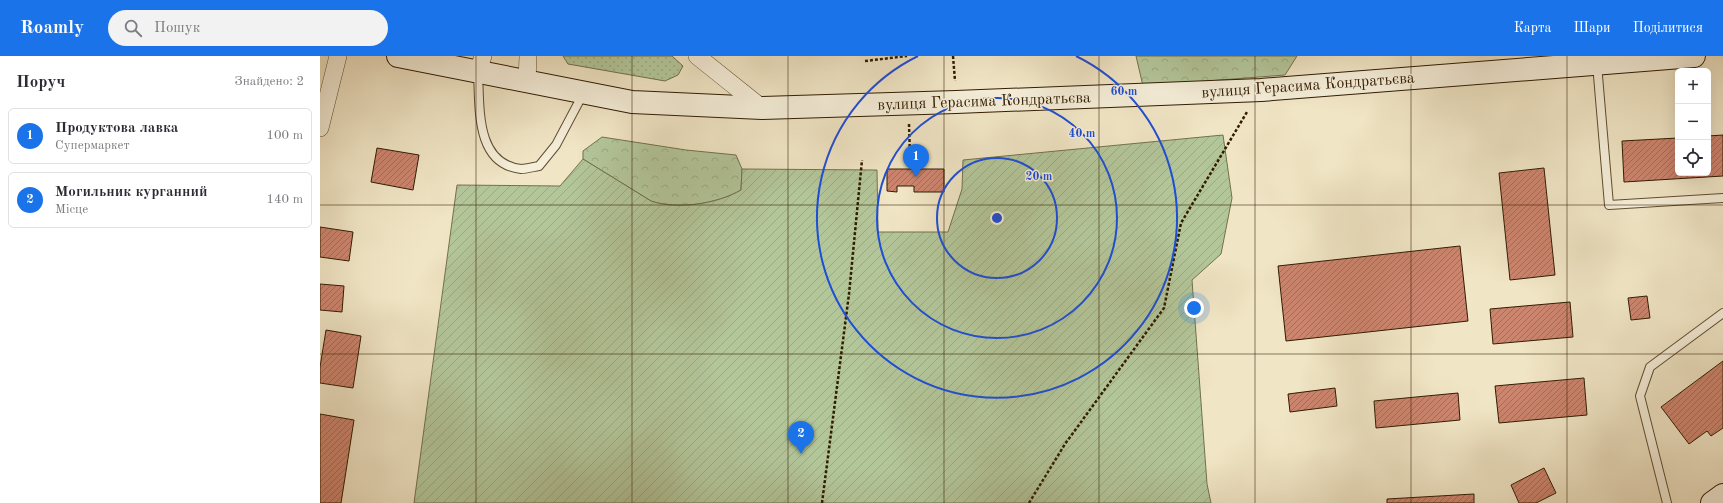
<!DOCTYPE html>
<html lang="uk">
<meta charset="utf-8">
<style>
:root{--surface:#fff;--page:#f2f2f3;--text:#2b2b33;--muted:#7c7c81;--line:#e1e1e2;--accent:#1a73e8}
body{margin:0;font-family:"Old Standard TT",serif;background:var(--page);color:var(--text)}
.controls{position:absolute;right:12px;top:12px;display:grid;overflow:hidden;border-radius:6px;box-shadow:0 4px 16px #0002}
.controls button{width:36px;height:36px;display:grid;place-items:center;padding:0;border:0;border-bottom:1px solid var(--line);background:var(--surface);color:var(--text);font:20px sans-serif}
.you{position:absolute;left:874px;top:252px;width:14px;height:14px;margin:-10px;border:3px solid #fff;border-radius:50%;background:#1a73e8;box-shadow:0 0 0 6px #1a73e833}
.badge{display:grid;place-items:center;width:26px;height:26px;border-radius:50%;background:var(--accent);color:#fff;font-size:13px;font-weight:700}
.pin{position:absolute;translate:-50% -33px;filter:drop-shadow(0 1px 2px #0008)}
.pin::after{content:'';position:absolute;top:21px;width:14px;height:12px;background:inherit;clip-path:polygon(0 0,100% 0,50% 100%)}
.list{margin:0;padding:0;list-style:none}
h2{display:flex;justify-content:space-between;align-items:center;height:52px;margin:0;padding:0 16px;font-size:17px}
h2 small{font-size:13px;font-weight:400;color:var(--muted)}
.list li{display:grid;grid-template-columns:26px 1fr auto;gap:12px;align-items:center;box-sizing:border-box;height:56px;margin:0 8px 8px;padding:0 8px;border:1px solid var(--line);border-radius:6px}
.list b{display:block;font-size:15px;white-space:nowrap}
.list p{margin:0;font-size:13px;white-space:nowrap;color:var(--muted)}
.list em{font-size:13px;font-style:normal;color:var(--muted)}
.icon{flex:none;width:22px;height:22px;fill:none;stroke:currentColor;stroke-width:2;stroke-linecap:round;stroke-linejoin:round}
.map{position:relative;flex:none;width:1403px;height:447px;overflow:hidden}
header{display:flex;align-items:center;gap:24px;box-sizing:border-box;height:56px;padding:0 20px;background:var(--accent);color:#fff}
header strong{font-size:19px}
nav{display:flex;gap:22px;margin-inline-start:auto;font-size:14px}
.search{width:280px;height:36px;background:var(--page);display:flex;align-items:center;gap:10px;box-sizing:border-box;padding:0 14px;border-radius:22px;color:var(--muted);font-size:15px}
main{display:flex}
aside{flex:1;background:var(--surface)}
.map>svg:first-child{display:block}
.grass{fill:url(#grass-dots);stroke:#72714d}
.forest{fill:url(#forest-crowns);stroke:#72714d}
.garden{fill:url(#garden-furrows);stroke:#72714d}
.building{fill:url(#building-hatch);stroke:#311c00}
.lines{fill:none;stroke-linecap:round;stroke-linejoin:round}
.lane-casing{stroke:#614e31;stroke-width:10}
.street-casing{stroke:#614e31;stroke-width:18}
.secondary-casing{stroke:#311c00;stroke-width:24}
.path{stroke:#311c00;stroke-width:2.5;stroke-dasharray:3 2;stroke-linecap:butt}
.lane{stroke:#f5eed9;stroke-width:8}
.street{stroke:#f5eed9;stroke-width:17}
.secondary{stroke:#f5eed9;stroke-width:22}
.grid{fill:none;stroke:#311c00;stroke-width:1;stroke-opacity:0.55}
.ring{fill:none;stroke:#1d4ed8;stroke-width:2}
.labels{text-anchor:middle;stroke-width:3;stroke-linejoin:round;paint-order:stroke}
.street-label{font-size:16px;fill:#311c00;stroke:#f5eed9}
.centre{fill:#1d4ed8;stroke:#f5eed9;stroke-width:2}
.ring-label{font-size:12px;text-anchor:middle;font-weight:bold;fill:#1d4ed8;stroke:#f5eed9;stroke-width:3;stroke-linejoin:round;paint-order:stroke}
</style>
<header>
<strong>Roamly</strong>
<div class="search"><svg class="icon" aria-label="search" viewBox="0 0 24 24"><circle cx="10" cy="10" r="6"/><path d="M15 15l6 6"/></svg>Пошук</div>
<nav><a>Карта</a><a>Шари</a><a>Поділитися</a></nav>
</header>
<main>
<aside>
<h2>Поруч<small>Знайдено: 2</small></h2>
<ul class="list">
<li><span class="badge">1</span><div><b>Продуктова лавка</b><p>Супермаркет</p></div><em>100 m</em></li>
<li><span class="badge">2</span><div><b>Могильник курганний</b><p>Місце</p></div><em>140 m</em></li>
</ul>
</aside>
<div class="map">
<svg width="1403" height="447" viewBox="0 0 1403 447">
<defs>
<pattern id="grass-dots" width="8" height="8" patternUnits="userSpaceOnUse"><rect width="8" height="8" fill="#b3c69a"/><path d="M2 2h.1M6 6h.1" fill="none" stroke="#9aaa83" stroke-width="1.8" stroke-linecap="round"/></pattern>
<pattern id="forest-crowns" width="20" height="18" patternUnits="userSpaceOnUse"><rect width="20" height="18" fill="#b3c69a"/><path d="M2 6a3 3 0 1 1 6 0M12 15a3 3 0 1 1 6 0" fill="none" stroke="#9aaa83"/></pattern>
<pattern id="garden-furrows" width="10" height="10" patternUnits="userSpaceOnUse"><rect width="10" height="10" fill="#b3c69a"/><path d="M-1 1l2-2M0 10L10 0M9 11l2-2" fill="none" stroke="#9aaa83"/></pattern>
<pattern id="building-hatch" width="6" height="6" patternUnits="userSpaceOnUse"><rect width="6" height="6" fill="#cc856f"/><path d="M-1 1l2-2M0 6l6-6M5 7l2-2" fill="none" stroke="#a66c59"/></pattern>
</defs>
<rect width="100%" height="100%" fill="#f0e5c5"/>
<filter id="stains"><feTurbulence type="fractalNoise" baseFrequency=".005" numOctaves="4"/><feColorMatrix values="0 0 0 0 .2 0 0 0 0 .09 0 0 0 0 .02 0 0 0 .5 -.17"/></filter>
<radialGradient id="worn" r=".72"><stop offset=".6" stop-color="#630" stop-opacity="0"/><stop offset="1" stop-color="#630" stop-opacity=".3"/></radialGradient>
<path class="grass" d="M243,0h109l11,10 -5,9 -13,6 -97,-17z"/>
<path class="forest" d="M816,0h161l-12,19 -142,11z
M282,81l84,13 50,5 6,14 -1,21c-24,14 -64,20 -90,11l-68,-42v-8z"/>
<path class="garden" d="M903,79l9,63 -11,56 -29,26 15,204 4,19h-797l43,-318 103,1 23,-27 68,42c26,9 66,3 90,-11l1,-21 135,1 1,62h70l14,-43 1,-29z"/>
<path class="building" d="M1403,79v41l-99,6 -2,-41 56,-3v35h30v-37z
M57,92l42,7 -6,35 -42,-8z
M1224,112l11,107 -45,5 -11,-107z
M567,113h57v23h-30v-6h-17v6l-10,-1z
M0,171l33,5 -4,29 -29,-4z
M1140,190l8,75 -182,20 -8,-75z
M0,228l24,2 -2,26 -22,-2z
M1327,240l3,22 -19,2 -3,-22z
M1250,246l3,35 -80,7 -3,-35z
M6,274l35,6 -8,52 -33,-5v-16z
M1403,305v67l-12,8 -4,-5 -18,13 -28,-37z
M1264,322l3,37 -88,8 -4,-37z
M1015,332l2,18 -47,6 -2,-18z
M1138,337l2,27 -84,8 -2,-27z
M0,358l34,6 -13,83h-21z
M1224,412l12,25 -20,10h-17l-8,-18z
M1154,438v9h-87v-4z"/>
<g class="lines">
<defs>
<path id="lane" d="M1277,8l12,141 114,-7
M158,17c2,34 -3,91 43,96 5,0 12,-2 18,-3l17,-21 27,-51
M1347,447l-27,-107 10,-29 73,-54"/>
<path id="street" d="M377,0l65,52
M158,16l5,-16
M207,26l1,-26
M0,72l18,-72"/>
<path id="secondary" d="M78,0l234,46 130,6 194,-6 305,-12 433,-34
M1392,447l11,-8"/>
</defs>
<use href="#lane" class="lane-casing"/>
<use href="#street" class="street-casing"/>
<use href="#secondary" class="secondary-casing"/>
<path class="path" d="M633,0l2,25
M545,5l42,-5
M589,68l1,32
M502,447l27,-209 13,-134
M709,447l36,-59 99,-136 17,-85 66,-111"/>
<use href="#lane" class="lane"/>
<use href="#street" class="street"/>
<use href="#secondary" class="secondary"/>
</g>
<path class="grid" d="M156,0v447M312,0v447M468,0v447M624,0v447M779,0v447M935,0v447M1091,0v447M1247,0v447M0,149h1403M0,298h1403"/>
<g class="ring">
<circle cx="677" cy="162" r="60"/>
<circle cx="677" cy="162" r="120"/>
<path d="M756 0A180 180 0 1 1 598 0"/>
</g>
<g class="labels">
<g class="street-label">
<text transform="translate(988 28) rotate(-4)" y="6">вулиця Герасима Кондратьєва</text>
<text transform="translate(664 44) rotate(-2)" y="6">вулиця Герасима Кондратьєва</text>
</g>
</g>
<circle cx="677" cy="162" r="6" class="centre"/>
<g class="ring-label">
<text x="804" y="39">60 m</text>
<text x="762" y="81">40 m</text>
<text x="719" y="124">20 m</text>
</g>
<rect width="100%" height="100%" filter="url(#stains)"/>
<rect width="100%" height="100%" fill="url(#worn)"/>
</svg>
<div class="controls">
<button>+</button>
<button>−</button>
<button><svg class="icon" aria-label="locate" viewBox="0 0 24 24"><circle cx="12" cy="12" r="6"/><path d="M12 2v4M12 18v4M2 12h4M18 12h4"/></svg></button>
</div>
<div class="you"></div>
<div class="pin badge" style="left:596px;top:121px">1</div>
<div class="pin badge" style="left:481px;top:398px">2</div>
</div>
</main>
